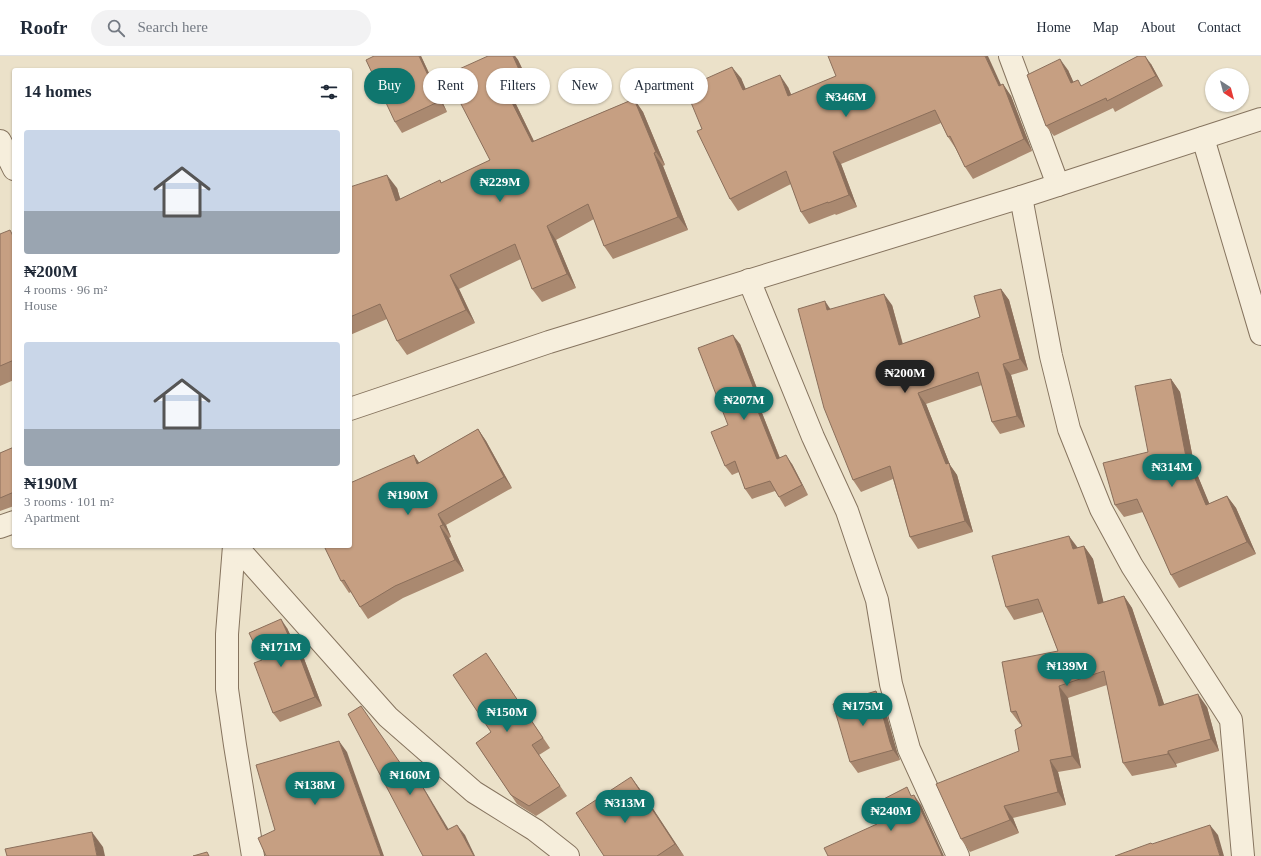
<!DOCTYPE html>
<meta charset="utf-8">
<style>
body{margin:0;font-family:"Times New Roman",serif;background:#f2f2f3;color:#1f2937;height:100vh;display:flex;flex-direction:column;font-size:15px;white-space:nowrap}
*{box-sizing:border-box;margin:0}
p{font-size:13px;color:#747a83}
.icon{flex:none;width:22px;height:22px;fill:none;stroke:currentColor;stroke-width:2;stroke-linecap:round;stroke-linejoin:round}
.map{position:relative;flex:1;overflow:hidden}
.panel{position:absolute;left:12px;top:12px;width:340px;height:480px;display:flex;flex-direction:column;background:#fff;border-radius:4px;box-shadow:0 1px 3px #0004}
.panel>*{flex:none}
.guide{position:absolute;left:364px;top:12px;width:380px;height:36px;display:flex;gap:8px}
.needle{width:26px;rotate:144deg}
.tools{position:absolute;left:1205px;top:12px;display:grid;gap:8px}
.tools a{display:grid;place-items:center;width:44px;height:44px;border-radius:50%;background:#fff;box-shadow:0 1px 3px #0004;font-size:20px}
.price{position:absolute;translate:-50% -34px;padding:0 9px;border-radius:14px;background:#0f766e;color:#fff;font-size:13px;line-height:26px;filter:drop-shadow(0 1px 2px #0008)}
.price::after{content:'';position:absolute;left:50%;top:24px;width:12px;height:9px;margin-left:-6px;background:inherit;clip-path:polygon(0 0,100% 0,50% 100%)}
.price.selected{background:#222;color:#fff}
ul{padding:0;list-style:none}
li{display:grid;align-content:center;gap:8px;height:212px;padding:0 12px}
li span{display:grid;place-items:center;height:124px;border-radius:4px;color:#555}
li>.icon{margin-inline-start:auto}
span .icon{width:72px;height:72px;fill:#fffc;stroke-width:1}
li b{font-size:17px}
h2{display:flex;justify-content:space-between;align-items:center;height:48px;padding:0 12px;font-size:17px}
.chip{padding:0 14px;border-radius:18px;background:#fff;box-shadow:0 1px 3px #0004;font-size:14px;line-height:36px}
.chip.selected{background:#0f766e;color:#fff}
header{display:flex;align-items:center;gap:24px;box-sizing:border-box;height:56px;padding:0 20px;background:#fff;border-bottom:1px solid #e0e1e3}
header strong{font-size:19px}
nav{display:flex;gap:22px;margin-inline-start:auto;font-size:14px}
.search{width:280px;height:36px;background:#f2f2f3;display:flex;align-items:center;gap:10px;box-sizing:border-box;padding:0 14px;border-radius:22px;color:#747a83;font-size:15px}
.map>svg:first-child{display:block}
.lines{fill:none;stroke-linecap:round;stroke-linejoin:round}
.minor-casing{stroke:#86745f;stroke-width:24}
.minor{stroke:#f6eedc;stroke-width:22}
.wall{fill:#aa8970}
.shaded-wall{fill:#8b6f5b}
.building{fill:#c69f82;stroke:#8b6f5b}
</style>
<header>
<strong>Roofr</strong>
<div class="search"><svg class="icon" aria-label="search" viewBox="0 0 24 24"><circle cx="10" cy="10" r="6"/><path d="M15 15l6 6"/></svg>Search here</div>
<nav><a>Home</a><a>Map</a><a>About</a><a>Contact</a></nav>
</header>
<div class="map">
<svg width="1261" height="800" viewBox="0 0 1261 800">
<rect width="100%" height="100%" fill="#ebe1c9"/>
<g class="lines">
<g class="minor-casing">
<g id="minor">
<polyline points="1010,0 1058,129"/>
<polyline points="1203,82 1261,278"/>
<polyline points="0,85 14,113"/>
<polyline points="1021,141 1051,300 1069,373 1101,453 1132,510 1231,664 1243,800"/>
<polyline points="749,224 813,381 847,455 877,544 891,628 909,693 958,800"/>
<polyline points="350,353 549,286 1021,141 1261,63"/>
<polyline points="0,471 14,466"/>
<polyline points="234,490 227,578 227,633 235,689 253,800"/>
<polyline points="236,490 388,661 474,736 535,774 568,800"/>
</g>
</g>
<use href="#minor" class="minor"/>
</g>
<g class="wall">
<polygon points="421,0 447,56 402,77 395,66"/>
<polygon points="488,0 515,0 518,4 531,31 512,40 534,85 634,43 643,56 665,109 663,110 688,174 613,203 604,190 594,163 556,184 576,232 542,246 532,233 521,203 459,233 475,267 407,299 397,285 387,263 350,279 350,131 397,132 400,143 442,127 490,104"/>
<polygon points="1151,8 1163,30 1115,56 1113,52 1054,80 1046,70 1068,14 1073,26 1082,30"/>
<polygon points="741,22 745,33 788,31 791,38 1001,29 1003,28 1011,40 1032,95 973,123 965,111 956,93 948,81 941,67 841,108 857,151 836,159 835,158 809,168 801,156 791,128 738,155 730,143 702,73"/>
<polygon points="0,178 14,179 14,324 0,330"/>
<polygon points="1001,233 1009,244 1028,314 1011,319 1025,371 1000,378 992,366 982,329 926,348 950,409 957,419 973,476 918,493 910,481 893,423 861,436 853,424 830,253 892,249 903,288 980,261"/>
<polygon points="740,288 766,356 762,357 780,402 792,408 808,439 785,451 779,441 775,435 752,443 745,433 739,416 732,419 725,410"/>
<polygon points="1171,323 1180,336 1195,413 1209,448 1227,440 1236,452 1256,498 1179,532 1171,519 1143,456 1124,461 1115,449 1148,396"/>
<polygon points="478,373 486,385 512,432 446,469 451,481 449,482 464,515 403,542 368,563 360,551 351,536 349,537 341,525 414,399 419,407"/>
<polygon points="14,392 14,450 0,455 0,397"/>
<polygon points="1084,490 1093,503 1103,546 1124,540 1132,552 1164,648 1207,651 1219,695 1176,708 1177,711 1132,720 1123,707 1107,629 1068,642 1081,712 1058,716 1066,749 1013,762 1019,777 970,796 961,783 1019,695 1022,670 1022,668 1020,668 1011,656 1058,595 1043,556 1014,564 1006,551 1078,492"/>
<polygon points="287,572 296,591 303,600 322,650 280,666 273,657 262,604"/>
<polygon points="486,597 550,692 539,699 567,740 536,760 517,748 476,687 491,676"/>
<polygon points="883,646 897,696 900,704 858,717 850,706"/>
<polygon points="631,721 642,736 684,800 604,800"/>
</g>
<g class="shaded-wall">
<polygon points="419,0 421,0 447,56 440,45"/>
<polygon points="513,0 515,0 518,4 531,31 521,18"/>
<polygon points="985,0 988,0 1007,42 999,30"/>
<polygon points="1145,0 1151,8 1163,30 1156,20"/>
<polygon points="1060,3 1068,14 1079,38 1071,27"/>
<polygon points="732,11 741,22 751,45 743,34"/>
<polygon points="780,19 788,31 796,51 788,40"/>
<polygon points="502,27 512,40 541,100 532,86"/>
<polygon points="1003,28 1011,40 1032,95 1024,83"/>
<polygon points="634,43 643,56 665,109 656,96"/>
<polygon points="833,96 841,108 857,151 849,139"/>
<polygon points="654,97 663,110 688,174 678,161"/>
<polygon points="387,119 397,132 405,159 396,145"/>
<polygon points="547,170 556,184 576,232 567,218"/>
<polygon points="450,219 459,233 475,267 466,254"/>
<polygon points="1001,233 1009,244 1028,314 1020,303"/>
<polygon points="884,238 892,249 906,301 899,289"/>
<polygon points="825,245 833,257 827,254"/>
<polygon points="733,279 740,288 766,356 759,346"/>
<polygon points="1003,308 1011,319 1025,371 1017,360"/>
<polygon points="1171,323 1180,336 1195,413 1215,461 1206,449 1186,401"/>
<polygon points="918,337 926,348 950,409 957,419 973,476 965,465 946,408"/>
<polygon points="755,348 762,357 784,413 777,403"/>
<polygon points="478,373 486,385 512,432 504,421"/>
<polygon points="414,399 422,411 417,408"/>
<polygon points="786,399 792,408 808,439 802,429"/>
<polygon points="1227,440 1236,452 1256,498 1247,486"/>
<polygon points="438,458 446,469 451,481 443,469"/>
<polygon points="440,470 449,482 464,515 455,504"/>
<polygon points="1069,480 1078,492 1073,493"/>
<polygon points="1084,490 1093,503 1107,560 1098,548"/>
<polygon points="1124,540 1132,552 1166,654 1159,650"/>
<polygon points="281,563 287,572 296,591 303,600 322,650 315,641 294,592"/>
<polygon points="1059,630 1068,642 1081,712 1072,700"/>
<polygon points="876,635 883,646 897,696 900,704 893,694 890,686"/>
<polygon points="1198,638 1207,651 1219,695 1211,683"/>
<polygon points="339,685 347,696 384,800 381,800"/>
<polygon points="1168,695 1176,708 1177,711 1168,698"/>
<polygon points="1050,704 1058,716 1066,749 1058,736"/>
<polygon points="631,721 642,736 684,800 675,788"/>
<polygon points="421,728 428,739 455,784 447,774"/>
<polygon points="914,739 921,749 944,800 942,800 940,795"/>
<polygon points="1004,750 1013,762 1019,777 1010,764"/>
<polygon points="457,769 465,779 475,800 474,800"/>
<polygon points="1210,769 1218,779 1224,800 1220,800"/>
<polygon points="92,776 103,791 105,800 97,800"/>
</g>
<g class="building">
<polygon points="374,0 419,0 440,45 395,66 366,4"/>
<polygon points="488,0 513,0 521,18 502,27 532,86 634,43 656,96 654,97 678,161 604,190 588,148 547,170 567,218 532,233 515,188 450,219 466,254 397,285 380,248 350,261 350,131 387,119 396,145 440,124 441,127 490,104 446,19"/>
<polygon points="828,0 985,0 999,30 1003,28 1024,83 965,111 950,80 948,81 935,54 833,96 849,139 828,147 828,146 801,156 786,115 730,143 697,75 702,73 685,32 732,11 743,34 780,19 788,40 836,20"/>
<polygon points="1138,0 1145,0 1156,20 1107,45 1106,42 1046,70 1027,19 1060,3 1071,27 1078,24 1081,30"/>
<polygon points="10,174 14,182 14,304 0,310 0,178"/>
<polygon points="1001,233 1020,303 1003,308 1017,360 992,366 978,316 918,337 946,408 949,407 965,465 910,481 890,410 853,424 824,352 798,253 825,245 827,254 884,238 899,289 980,261 974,240"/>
<polygon points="733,279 759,346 755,348 777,403 786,399 802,429 779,441 770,425 745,433 735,405 725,410 711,376 728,369 698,292"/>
<polygon points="1171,323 1186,401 1206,449 1227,440 1247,486 1171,519 1137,443 1115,449 1103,407 1148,396 1135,330"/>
<polygon points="478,373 504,421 438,458 443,469 440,470 455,504 395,530 360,551 344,524 341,525 324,490 350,490 350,427 414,399 417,408"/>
<polygon points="14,391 14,436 0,442 0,397"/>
<polygon points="1069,480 1073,493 1084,490 1098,548 1124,540 1157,642 1159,650 1198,638 1211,683 1168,695 1168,698 1123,707 1104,615 1059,630 1072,700 1050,704 1058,736 1004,750 1010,764 961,783 936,728 1019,695 1015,674 1022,670 1016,655 1011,656 1002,606 1058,595 1038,543 1006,551 992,500"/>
<polygon points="281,563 294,592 296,591 315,641 273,657 254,607 262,604 249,577"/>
<polygon points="486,597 543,682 532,689 560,730 529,750 511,739 476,687 491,676 453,619"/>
<polygon points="876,635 890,686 893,694 850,706 833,648"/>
<polygon points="361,650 416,730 421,728 447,774 457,769 474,800 423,800 348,658"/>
<polygon points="339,685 381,800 266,800 258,782 275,774 256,709"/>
<polygon points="631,721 675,788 657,800 604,800 576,757"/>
<polygon points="907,731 911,740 914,739 940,795 942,800 828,800 824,792 877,768 868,751"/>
<polygon points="1210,769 1220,800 1115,800 1151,787 1152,788"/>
<polygon points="92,776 97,800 7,800 5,793"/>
<polygon points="207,796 209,800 193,800"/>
</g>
</svg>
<div class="tools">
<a><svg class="needle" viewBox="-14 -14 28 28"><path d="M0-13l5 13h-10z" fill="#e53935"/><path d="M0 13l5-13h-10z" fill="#747a83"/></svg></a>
</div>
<b class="price" style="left:846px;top:62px">₦346M</b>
<b class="price" style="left:500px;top:147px">₦229M</b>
<b class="price selected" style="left:905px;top:338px">₦200M</b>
<b class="price" style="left:744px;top:365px">₦207M</b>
<b class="price" style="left:1172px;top:432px">₦314M</b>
<b class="price" style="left:408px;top:460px">₦190M</b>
<b class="price" style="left:281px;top:612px">₦171M</b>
<b class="price" style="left:1067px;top:631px">₦139M</b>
<b class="price" style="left:863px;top:671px">₦175M</b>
<b class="price" style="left:507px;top:677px">₦150M</b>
<b class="price" style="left:410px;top:740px">₦160M</b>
<b class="price" style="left:315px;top:750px">₦138M</b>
<b class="price" style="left:625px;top:768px">₦313M</b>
<b class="price" style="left:891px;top:776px">₦240M</b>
<div class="guide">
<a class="chip selected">Buy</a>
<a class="chip">Rent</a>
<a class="chip">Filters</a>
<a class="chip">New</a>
<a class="chip">Apartment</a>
</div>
<section class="panel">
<h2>14 homes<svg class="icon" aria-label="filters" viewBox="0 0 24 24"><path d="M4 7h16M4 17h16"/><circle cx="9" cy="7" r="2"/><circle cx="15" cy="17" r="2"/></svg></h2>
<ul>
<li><span style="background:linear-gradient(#c9d6e8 65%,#9aa5b1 0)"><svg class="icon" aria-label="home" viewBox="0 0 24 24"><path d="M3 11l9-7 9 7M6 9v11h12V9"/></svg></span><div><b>₦200M</b><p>4 rooms · 96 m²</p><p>House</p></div></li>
<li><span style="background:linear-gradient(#c9d6e8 70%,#9aa5b1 0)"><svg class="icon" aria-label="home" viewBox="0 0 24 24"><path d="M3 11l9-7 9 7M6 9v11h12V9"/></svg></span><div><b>₦190M</b><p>3 rooms · 101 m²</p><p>Apartment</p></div></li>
</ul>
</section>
</div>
